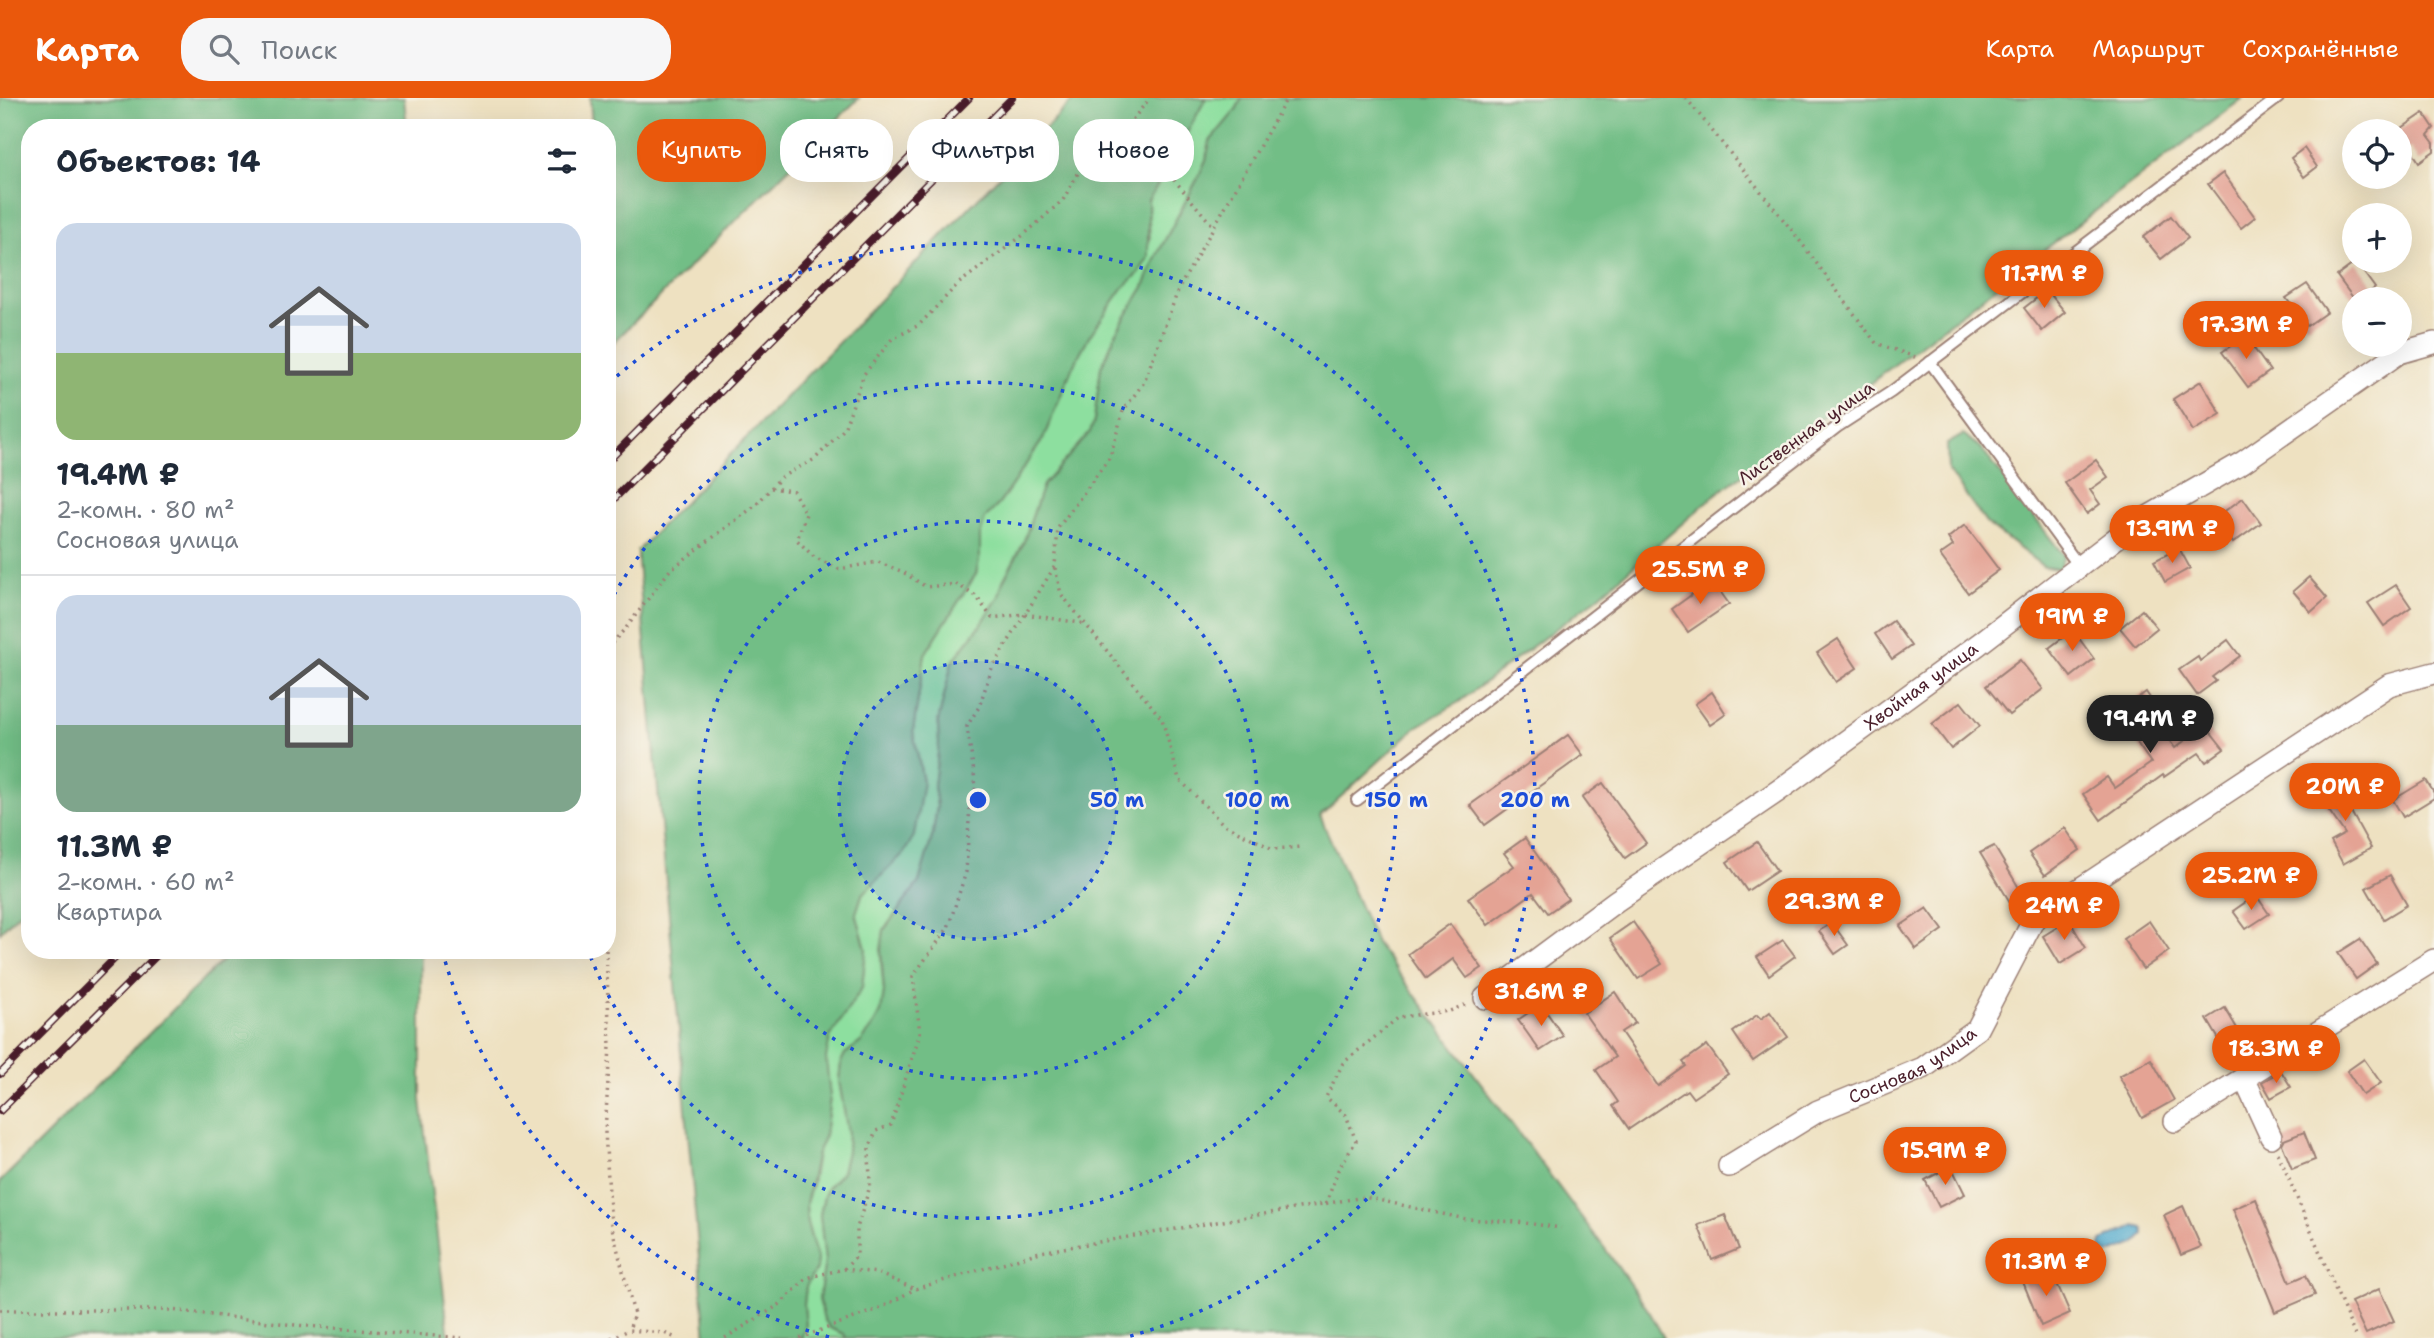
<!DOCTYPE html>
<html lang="ru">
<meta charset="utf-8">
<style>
body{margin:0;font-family:"Shantell Sans",sans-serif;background:#f6f6f7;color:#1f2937;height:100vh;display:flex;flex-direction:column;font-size:26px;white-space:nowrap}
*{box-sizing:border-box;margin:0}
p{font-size:23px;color:#747a83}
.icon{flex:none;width:38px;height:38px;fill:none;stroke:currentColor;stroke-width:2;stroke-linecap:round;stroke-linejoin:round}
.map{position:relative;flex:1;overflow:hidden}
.details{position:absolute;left:21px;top:21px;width:595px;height:840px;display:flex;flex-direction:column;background:#fff;border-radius:28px;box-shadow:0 7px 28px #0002}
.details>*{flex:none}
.hud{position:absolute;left:637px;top:21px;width:665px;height:63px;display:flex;gap:14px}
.controls{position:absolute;left:2342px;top:21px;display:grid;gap:14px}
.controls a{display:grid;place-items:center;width:70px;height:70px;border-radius:50%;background:#fff;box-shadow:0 7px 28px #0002;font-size:35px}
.price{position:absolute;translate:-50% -60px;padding:0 16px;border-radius:24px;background:#ea580c;color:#fff;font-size:23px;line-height:46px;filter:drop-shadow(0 2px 4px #0008)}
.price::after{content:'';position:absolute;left:50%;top:42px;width:21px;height:16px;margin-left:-10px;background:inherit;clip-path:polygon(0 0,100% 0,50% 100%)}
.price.on{background:#222;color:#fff}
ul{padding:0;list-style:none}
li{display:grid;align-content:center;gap:14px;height:371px;padding:0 35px}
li+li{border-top:2px solid #e0e1e3}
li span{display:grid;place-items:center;height:217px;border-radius:21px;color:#555}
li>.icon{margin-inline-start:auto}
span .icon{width:126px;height:126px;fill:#fffc;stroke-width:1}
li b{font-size:30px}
h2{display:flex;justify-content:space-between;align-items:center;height:84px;padding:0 35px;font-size:30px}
.chip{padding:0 24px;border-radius:28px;background:#fff;box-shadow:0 7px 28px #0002;font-size:24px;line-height:63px}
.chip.on{background:#ea580c;color:#fff}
header{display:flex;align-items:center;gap:42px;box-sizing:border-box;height:98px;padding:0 35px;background:#ea580c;color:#fff}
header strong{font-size:33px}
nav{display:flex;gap:38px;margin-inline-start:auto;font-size:24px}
.search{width:490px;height:63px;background:#f6f6f7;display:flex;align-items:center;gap:18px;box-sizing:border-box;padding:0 24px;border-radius:28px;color:#747a83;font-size:26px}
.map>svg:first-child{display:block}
.green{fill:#8ddf9f;stroke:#6c7f65;stroke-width:2}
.forest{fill:#72be86;stroke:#5e6e58;stroke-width:2}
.water{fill:#51aace;stroke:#4e647c;stroke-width:2}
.building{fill:#e4a394}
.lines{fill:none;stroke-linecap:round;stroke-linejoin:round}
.service-casing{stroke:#9c8076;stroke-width:14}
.minor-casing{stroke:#9c8076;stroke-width:24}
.path{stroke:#9c8076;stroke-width:3.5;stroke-dasharray:2 5;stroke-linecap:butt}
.service{stroke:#fff;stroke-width:10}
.minor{stroke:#fff;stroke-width:21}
.rail-casing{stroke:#4a1f2b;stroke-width:8}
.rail{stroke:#f7f3e8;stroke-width:5;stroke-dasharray:16;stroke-linecap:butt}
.ring{fill:none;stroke:#1d4ed8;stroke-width:3.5;stroke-dasharray:3.5 7}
.labels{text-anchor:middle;stroke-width:5;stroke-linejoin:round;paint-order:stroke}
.street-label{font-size:18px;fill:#4a1f2b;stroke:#f7f3e8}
.centre{fill:#1d4ed8;stroke:#f7f3e8;stroke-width:3.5}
.ring-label{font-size:21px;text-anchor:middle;font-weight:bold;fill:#1d4ed8;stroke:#f7f3e8;stroke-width:5;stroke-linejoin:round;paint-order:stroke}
</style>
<header>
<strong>Карта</strong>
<div class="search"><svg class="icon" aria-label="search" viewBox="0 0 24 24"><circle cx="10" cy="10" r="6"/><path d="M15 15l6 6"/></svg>Поиск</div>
<nav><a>Карта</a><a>Маршрут</a><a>Сохранённые</a></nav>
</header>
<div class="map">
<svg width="2434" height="1240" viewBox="0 0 2434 1240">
<rect width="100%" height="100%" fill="#f7f3e8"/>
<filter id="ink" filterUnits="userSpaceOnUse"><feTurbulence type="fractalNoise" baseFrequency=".0143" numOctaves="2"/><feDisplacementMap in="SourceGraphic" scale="14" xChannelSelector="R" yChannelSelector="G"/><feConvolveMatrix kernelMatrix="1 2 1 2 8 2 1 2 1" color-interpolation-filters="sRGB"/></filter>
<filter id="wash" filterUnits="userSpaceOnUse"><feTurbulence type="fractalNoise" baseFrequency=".00686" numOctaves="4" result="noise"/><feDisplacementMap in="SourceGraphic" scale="28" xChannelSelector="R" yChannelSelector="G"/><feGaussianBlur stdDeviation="1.57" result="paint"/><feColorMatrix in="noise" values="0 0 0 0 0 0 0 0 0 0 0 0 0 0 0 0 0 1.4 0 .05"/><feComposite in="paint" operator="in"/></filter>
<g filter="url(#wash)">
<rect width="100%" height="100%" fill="#eee1c1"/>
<polygon class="green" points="1206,0 1242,0 1236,12 1211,43 1206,62 1198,80 1156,159 1144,189 1118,231 1101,269 1094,323 1090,334 1043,387 1023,446 1003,483 999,498 983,524 952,564 938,624 939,646 934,688 937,708 933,736 919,784 884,832 881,863 884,894 881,914 871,931 861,944 845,956 841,964 839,983 848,1035 847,1054 842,1074 828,1088 824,1098 820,1117 825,1163 819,1201 824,1221 830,1230 845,1236 846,1240 801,1240 806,1227 804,1207 806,1188 816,1171 817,1161 807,1125 806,1105 812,1087 817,1055 825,1037 830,999 825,960 830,939 862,890 866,851 856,815 862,797 875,782 923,684 913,633 925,556 976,476 980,457 980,438 985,420 999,406 1043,341 1072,270 1088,240 1123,190 1138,176 1150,141 1148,102 1169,68"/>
<g class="forest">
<polygon points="0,0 404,0 407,30 30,30 30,804 0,834"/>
<polygon points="590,0 859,0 607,251 607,30 592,30"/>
<polygon points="1075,0 1206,0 1169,68 1148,102 1148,160 1138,176 1123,190 1088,240 1072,270 1043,341 999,406 985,420 980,438 980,457 976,476 925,556 913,633 923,684 914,738 904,755 862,797 856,815 866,851 862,890 830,939 826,960 830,999 825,1037 817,1055 806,1105 807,1125 817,1161 816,1171 806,1188 804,1207 806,1227 801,1240 706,1240 637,453"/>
<polygon points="1242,0 2243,0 1868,287 1716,396 1598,499 1459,604 1415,630 1320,718 1376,845 1606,1152 1650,1215 1664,1240 846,1240 844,1236 830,1230 824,1221 819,1201 825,1163 820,1117 824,1098 828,1089 842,1074 847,1054 848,1035 839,983 841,964 845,956 861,944 871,931 881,914 884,894 881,852 884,832 919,784 933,736 937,708 934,688 939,646 938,624 952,564 983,524 999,498 1003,483 1023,446 1043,387 1090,334 1094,323 1101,269 1118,231 1144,189 1156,159 1198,80 1206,62 1210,43 1236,12"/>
<polygon points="1963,337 1980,349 2064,458 2059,471 2044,469 1986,425 1948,372 1947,346"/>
<polygon points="233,852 421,852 421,1002 449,1240 0,1240 0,1084"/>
</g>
<polygon class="water" points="2134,1128 2143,1130 2144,1137 2135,1146 2108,1156 2101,1150 2102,1143"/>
<g id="blocks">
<g class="building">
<polygon points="2424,15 2434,30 2428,37 2434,45 2434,53 2419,64 2410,50 2399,57 2399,32"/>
<polygon points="2304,50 2317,69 2304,79 2291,60"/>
<polygon points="2223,75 2255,119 2241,130 2208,86"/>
<polygon points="2171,118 2188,140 2161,161 2143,139"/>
<polygon points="2356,164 2375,190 2360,201 2354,201 2337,178"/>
<polygon points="2307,186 2327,214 2307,228 2286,200"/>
<polygon points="2047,192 2065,214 2042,233 2024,210"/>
<polygon points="2245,238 2270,273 2248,289 2222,254"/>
<polygon points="2201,283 2221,316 2193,333 2173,301"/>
<polygon points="2096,362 2108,379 2090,392 2100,406 2087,416 2065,385"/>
<polygon points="2243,400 2261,425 2233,445 2215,420"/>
<polygon points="1965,427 1999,472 1968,495 1940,457 1953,448 1948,440"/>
<polygon points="2179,450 2190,470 2165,484 2154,463"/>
<polygon points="2309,479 2327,500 2311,514 2293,493"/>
<polygon points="1712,482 1729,506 1688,534 1672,511"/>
<polygon points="2396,487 2411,509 2384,528 2368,505"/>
<polygon points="2142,512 2157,530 2135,548 2120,530"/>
<polygon points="1893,523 1911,548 1892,561 1875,536"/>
<polygon points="2073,532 2094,561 2071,579 2049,550"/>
<polygon points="1838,541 1857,570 1836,584 1817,555"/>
<polygon points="2228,542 2240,558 2212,579 2216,583 2197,597 2179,572 2198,559 2200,563"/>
<polygon points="2020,562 2043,591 2009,617 1986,588"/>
<polygon points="1712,594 1726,616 1710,627 1695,606"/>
<polygon points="2146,594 2165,622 2158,627 2175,650 2205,627 2224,651 2206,664 2199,655 2164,679 2163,677 2101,722 2083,696 2107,679 2115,690 2151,665 2116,615"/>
<polygon points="1961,604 1980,628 1951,651 1932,626"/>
<polygon points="1568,637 1583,657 1485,727 1470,707"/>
<polygon points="2426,682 2434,695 2434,700 2403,719 2393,702"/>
<polygon points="2339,683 2355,705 2349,710 2371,750 2343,766 2331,744 2345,736 2318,697"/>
<polygon points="1603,685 1646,745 1625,760 1582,700"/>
<polygon points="2065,730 2080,752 2045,777 2029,755"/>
<polygon points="1525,740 1568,801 1548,815 1533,795 1488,827 1468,800 1514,768 1504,755"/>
<polygon points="1757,744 1777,773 1747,793 1727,764"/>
<polygon points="1994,748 2025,800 2013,809 1980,755"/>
<polygon points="2390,777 2407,807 2384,821 2366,790"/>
<polygon points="2256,797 2269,816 2246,831 2233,813"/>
<polygon points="1927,810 1943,832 1916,851 1900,828"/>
<polygon points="2069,822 2086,850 2060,866 2043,838"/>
<polygon points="2149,823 2169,853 2143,871 2123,841"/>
<polygon points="1633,824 1662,866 1638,881 1610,840"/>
<polygon points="1832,825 1848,847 1835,856 1819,833"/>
<polygon points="1450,826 1482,870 1467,880 1453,861 1426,881 1408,856"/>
<polygon points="2360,841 2377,866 2356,881 2338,855"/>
<polygon points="1783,842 1795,858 1769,877 1757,859"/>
<polygon points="1615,894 1635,925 1621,934 1658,988 1686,968 1683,964 1707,947 1728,976 1693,1000 1687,992 1629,1031 1613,1008 1618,1004 1596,972 1615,959 1584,915"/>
<polygon points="1541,906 1563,938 1540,953 1518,922"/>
<polygon points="2225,910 2251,954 2233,965 2207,921"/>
<polygon points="1770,914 1788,939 1753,963 1733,934 1757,917 1761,921"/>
<polygon points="2151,961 2174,1002 2142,1020 2119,978"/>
<polygon points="2364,961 2381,985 2363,997 2347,973"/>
<polygon points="2281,973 2291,989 2271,1000 2262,984"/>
<polygon points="2304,1034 2315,1062 2292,1071 2282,1046 2284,1042"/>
<polygon points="1951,1068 1965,1096 1939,1109 1925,1082"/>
<polygon points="2256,1101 2290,1184 2306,1177 2315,1197 2275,1214 2233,1111"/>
<polygon points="2183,1108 2201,1149 2181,1157 2164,1117"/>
<polygon points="1725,1117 1739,1151 1712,1162 1698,1127"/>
<polygon points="2051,1172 2070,1215 2041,1228 2023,1184"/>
<polygon points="2379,1191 2394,1223 2366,1236 2351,1204"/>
</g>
</g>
</g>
<g filter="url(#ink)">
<use href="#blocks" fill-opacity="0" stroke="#9c8076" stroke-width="2"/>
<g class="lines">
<g class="service-casing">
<g id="service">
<polyline points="1930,264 2079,468"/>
<polyline points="1357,702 1837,329 1891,294 2278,0"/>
</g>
</g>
<g class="minor-casing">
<g id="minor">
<path id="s1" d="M 1485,900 L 1616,803 L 1778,693 L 1979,546 L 2132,428 L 2243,364 L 2399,255 L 2434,245"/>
<polyline points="2175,1023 2244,980"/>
<polyline points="2271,1039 2244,980 2434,862"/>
<path id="s2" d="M 1729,1068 L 1818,1013 L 1923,970 L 1977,931 L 2034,821 L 2389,587 L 2434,575"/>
</g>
</g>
<g class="path">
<polyline points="1686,0 1794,135 1876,245 1915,259"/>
<polyline points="1128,27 1150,0"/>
<polyline points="771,390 793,393 806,416 797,442 814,459 839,471 878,464 903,474 926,489 956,486 976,498 992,520 1025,516 1086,526"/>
<polyline points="1055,470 1061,496 1162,621 1179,681 1223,726 1273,751 1301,749"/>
<polyline points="607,550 626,530 670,472 756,407 781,379 815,361 844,331 864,276 892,241 919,227 958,186 1026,135 1063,102 1097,41 1128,27 1213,128"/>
<polyline points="606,852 610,948 605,1034 611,1126 634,1216 629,1232"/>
<polyline points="2278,1055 2356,1240"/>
<polyline points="1326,1106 1338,1072 1356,1043 1346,1017 1326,999 1343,965 1399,919 1450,913 1467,906"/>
<polyline points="844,1171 857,1158 857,1130 870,1088 869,1051 876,1033 891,1027 920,935 913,878 948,830 966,774 970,706 976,689 967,628 979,609 992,570 1055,468 1058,430 1110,359 1123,313 1144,284 1179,190 1287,0"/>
<polyline points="0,1212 171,1212 295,1227 462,1240"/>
<polyline points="611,1240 629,1232 664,1235 676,1240"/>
<polyline points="725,1240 779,1207 807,1180 818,1177 844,1171 877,1175 915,1191"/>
<polyline points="800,1240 881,1210 915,1191 1040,1154 1364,1099 1466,1121 1518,1124 1561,1130"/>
</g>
<use href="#service" class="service"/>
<use href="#minor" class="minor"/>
<g class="rail-casing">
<g id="rail">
<polyline points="607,364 969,0"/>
<polyline points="607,408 1012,0"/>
<polyline points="0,976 123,852"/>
<polyline points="0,1013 162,852"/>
</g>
</g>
<use href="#rail" class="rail"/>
</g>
</g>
<circle cx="978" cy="702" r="139" fill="#1d4ed8" fill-opacity=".12"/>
<g class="ring">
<circle cx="978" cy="702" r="139"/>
<circle cx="978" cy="702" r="279"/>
<path d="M609 506A418 418 0 1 1 589 855"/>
<path d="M829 1239A557 557 0 0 1 443 856M609 285A557 557 0 1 1 1127 1239"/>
</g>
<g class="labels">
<g class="street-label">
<text transform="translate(1806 335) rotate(-36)" y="6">Лиственная улица</text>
<text dy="6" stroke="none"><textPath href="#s1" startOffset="536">Хвойная улица</textPath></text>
<text dy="6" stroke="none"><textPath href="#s2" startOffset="210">Сосновая улица</textPath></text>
</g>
</g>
<circle cx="978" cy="702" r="10" class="centre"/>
<g class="ring-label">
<text x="1117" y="709">50 m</text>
<text x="1257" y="709">100 m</text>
<text x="1396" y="709">150 m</text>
<text x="1535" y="709">200 m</text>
</g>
</svg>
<div class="controls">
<a><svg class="icon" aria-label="locate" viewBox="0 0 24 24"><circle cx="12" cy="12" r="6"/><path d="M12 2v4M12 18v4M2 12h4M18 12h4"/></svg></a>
<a>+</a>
<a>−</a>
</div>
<b class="price" style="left:2044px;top:212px">11.7M ₽</b>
<b class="price" style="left:2246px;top:263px">17.3M ₽</b>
<b class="price" style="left:2172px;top:467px">13.9M ₽</b>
<b class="price" style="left:1700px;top:508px">25.5M ₽</b>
<b class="price" style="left:2072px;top:555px">19M ₽</b>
<b class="price on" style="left:2150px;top:657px">19.4M ₽</b>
<b class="price" style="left:2345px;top:725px">20M ₽</b>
<b class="price" style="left:2251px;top:814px">25.2M ₽</b>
<b class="price" style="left:1834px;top:840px">29.3M ₽</b>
<b class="price" style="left:2064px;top:844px">24M ₽</b>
<b class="price" style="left:1541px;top:930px">31.6M ₽</b>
<b class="price" style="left:2276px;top:987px">18.3M ₽</b>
<b class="price" style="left:1945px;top:1089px">15.9M ₽</b>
<b class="price" style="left:2046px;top:1200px">11.3M ₽</b>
<div class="hud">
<a class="chip on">Купить</a>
<a class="chip">Снять</a>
<a class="chip">Фильтры</a>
<a class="chip">Новое</a>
</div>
<section class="details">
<h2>Объектов: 14<svg class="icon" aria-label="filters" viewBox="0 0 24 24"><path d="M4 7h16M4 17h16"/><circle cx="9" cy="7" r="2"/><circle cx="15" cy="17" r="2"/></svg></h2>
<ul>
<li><span style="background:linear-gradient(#c9d6e8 60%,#8fb573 0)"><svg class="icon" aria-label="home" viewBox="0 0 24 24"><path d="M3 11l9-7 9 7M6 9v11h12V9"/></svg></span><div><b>19.4M ₽</b><p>2-комн. · 80 m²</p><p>Сосновая улица</p></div></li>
<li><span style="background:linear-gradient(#c9d6e8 60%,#7fa58c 0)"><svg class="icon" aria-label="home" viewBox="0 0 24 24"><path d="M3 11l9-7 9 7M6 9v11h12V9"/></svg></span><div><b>11.3M ₽</b><p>2-комн. · 60 m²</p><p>Квартира</p></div></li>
</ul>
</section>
</div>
